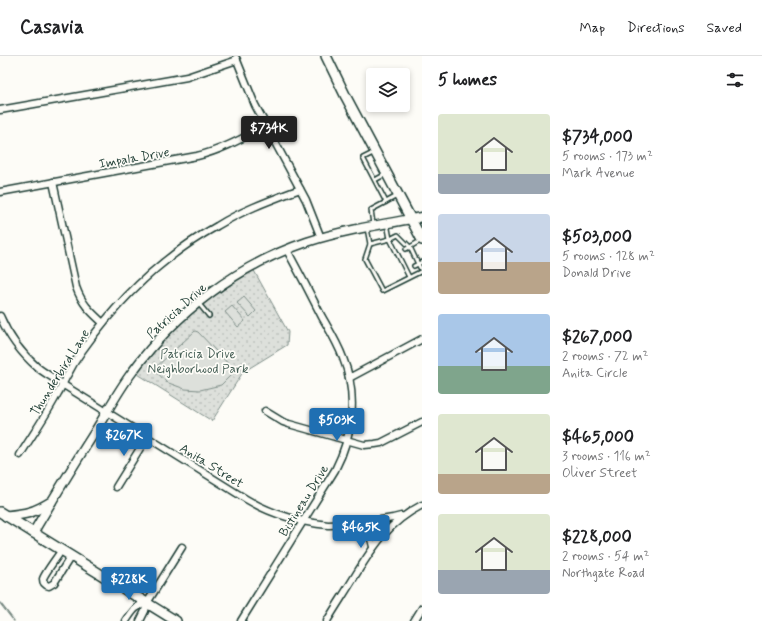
<!DOCTYPE html>
<meta charset="utf-8">
<style>
body{margin:0;font-family:Mynerve,sans-serif;background:#f2f2f2;color:#202124;height:100vh;display:flex;flex-direction:column;font-size:15px;white-space:nowrap}
*{box-sizing:border-box;margin:0}
p{font-size:13px;color:#757577}
.icon{flex:none;width:22px;height:22px;fill:none;stroke:currentColor;stroke-width:2;stroke-linecap:round;stroke-linejoin:round}
.map{position:relative;flex:1;overflow:hidden}
.panel{display:flex;flex-direction:column;background:#fff;width:340px}
.panel>*{flex:none}
.buttons{position:absolute;left:366px;top:12px;display:grid;gap:8px}
.buttons a{display:grid;place-items:center;width:44px;height:44px;border-radius:4px;background:#fff;box-shadow:0 2px 6px #0003;font-size:20px}
.price{position:absolute;translate:-50% -34px;padding:0 9px;border-radius:4px;background:#1f6fb2;color:#fff;font-size:13px;line-height:26px;filter:drop-shadow(0 1px 2px #0008)}
.price::after{content:'';position:absolute;left:50%;top:24px;width:12px;height:9px;margin-left:-6px;background:inherit;clip-path:polygon(0 0,100% 0,50% 100%)}
.price.active{background:#222;color:#fff}
ul{padding:0;list-style:none}
li{display:flex;align-items:center;gap:12px;height:100px;padding:0 16px}
li span{display:grid;place-items:center;flex:none;width:112px;height:80px;border-radius:4px;color:#555}
li>.icon{margin-inline-start:auto}
span .icon{width:48px;height:48px;fill:#fffc;stroke-width:1}
li b{font-size:17px}
h2{display:flex;justify-content:space-between;align-items:center;height:48px;padding:0 16px;font-size:17px}
header{display:flex;align-items:center;gap:24px;box-sizing:border-box;height:56px;padding:0 20px;background:#fff;border-bottom:1px solid #e0e0e0}
header strong{font-size:19px}
nav{display:flex;gap:22px;margin-inline-start:auto;font-size:14px}
main{display:flex;flex:1;min-height:0}
.map>svg:first-child{display:block}
.green{fill:url(#green-dots);stroke:#7e8e88}
.pitch{fill:#dde0db;stroke:#7e8e88}
.lines{fill:none;stroke-linecap:round;stroke-linejoin:round}
.stream{stroke:#75877f;stroke-width:1.5}
.service-casing{stroke:#1f3d34;stroke-width:6}
.minor-casing{stroke:#1f3d34;stroke-width:9}
.tertiary-casing{stroke:#1f3d34;stroke-width:11}
.secondary-casing{stroke:#1f3d34;stroke-width:12}
.service{stroke:#fdfcf7;stroke-width:3}
.minor{stroke:#fdfcf7;stroke-width:6}
.tertiary{stroke:#fdfcf7;stroke-width:8}
.secondary{stroke:#fdfcf7;stroke-width:9}
.labels{text-anchor:middle;stroke-width:3.5;stroke-linejoin:round;paint-order:stroke}
.street-label{font-size:13px;fill:#1f3d34;stroke:#fdfcf7}
.park-label{font-size:13px;fill:#455e55;stroke:#fdfcf7}
</style>
<header>
<strong>Casavia</strong>
<nav><a>Map</a><a>Directions</a><a>Saved</a></nav>
</header>
<main>
<div class="map">
<svg width="422" height="565" viewBox="0 0 422 565">
<defs>
<pattern id="green-dots" width="8" height="8" patternUnits="userSpaceOnUse"><rect width="8" height="8" fill="#dde0db"/><path d="M2 2h.1M6 6h.1" fill="none" stroke="#bdc1bd" stroke-width="1.8" stroke-linecap="round"/></pattern>
</defs>
<rect width="100%" height="100%" fill="#fdfcf7"/>
<filter id="ink" filterUnits="userSpaceOnUse"><feTurbulence type="fractalNoise" baseFrequency=".025" numOctaves="2"/><feDisplacementMap in="SourceGraphic" scale="8" xChannelSelector="R" yChannelSelector="G"/><feConvolveMatrix kernelMatrix="1 2 1 2 8 2 1 2 1" color-interpolation-filters="sRGB"/></filter>
<g filter="url(#ink)">
<polygon class="green" points="252,211 288,276 287,289 243,316 212,365 133,315 198,247"/>
<g class="pitch">
<polygon points="244,241 256,255 250,261 237,247"/>
<polygon points="232,250 245,265 238,271 225,256"/>
<polygon points="195,275 198,276 235,315 221,329 200,334 185,333 166,326 154,313"/>
</g>
<g class="lines">
<polyline class="stream" points="0,547 14,565"/>
<g class="service-casing">
<g id="service">
<polyline points="375,124 386,118"/>
<polyline points="386,146 397,140"/>
<polyline points="373,168 371,154 386,146 363,102 373,97"/>
<polyline points="367,172 370,188 390,183 387,167"/>
<polyline points="420,185 410,191 418,208 422,206"/>
<polyline points="370,188 365,203 382,235 422,215 418,208 414,210"/>
<polyline points="406,193 410,191 398,179 390,183 409,221"/>
<polyline points="199,248 209,260"/>
</g>
</g>
<g class="minor-casing">
<g id="minor">
<polyline points="236,2 255,49 306,144 321,182"/>
<polyline points="0,54 187,21 237,4"/>
<path d="M 53,126 L 76,231 C 82,248 90,255 103,267"/>
<path d="M 0,136 L 197,100 C 222,94 243,82 266,70"/>
<path d="M 0,260 C 8,279 21,297 37,311 C 44,317 54,322 62,328 L 246,443 C 271,458 299,466 328,469 C 336,469 352,467 358,469 C 367,472 372,483 373,491"/>
<polyline points="349,322 422,283"/>
<polyline points="265,355 283,366 289,368 364,389 375,388 381,387 422,366"/>
<path d="M 20,399 C 33,378 47,358 58,337 C 62,331 64,324 68,318 C 72,310 77,302 82,295 C 118,244 163,200 217,170 C 243,154 271,144 300,133"/>
<polyline points="116,431 147,381"/>
<polyline points="357,468 393,462 401,460"/>
<path d="M 61,495 C 58,500 44,518 43,523 C 43,527 45,529 49,530 L 54,527 L 71,500"/>
<path d="M 126,565 C 133,555 135,550 147,547"/>
<polyline points="140,565 145,555 147,547 182,491"/>
<path d="M 241,565 L 335,414 C 353,379 358,339 343,302 C 338,288 330,275 322,261 C 311,239 299,216 287,194"/>
<path d="M 327,565 C 336,550 346,535 355,520 C 374,489 389,466 422,449"/>
<polyline points="414,565 422,552"/>
</g>
</g>
<g class="tertiary-casing">
<path id="tertiary" d="M 33,477 C 52,445 71,413 91,382 C 105,360 117,336 133,315 C 175,257 238,209 307,186 C 344,174 384,168 422,161"/>
</g>
<g class="secondary-casing">
<g id="secondary">
<polyline points="326,0 346,41 422,184"/>
<polyline points="0,456 176,565"/>
<path d="M 6,460 C 26,458 33,457 51,446"/>
</g>
</g>
<use href="#service" class="service"/>
<use href="#minor" class="minor"/>
<use href="#tertiary" class="tertiary"/>
<use href="#secondary" class="secondary"/>
</g>
</g>
<g class="labels">
<g class="street-label">
<text transform="translate(134 101) rotate(-10)" y="5">Impala Drive</text>
<text transform="translate(176 254) rotate(-42)" y="5">Patricia Drive</text>
<text transform="translate(59 316) rotate(-58)" y="5">Thunderbird Lane</text>
<text transform="translate(212 409) rotate(32)" y="5">Anita Street</text>
<text transform="translate(303 444) rotate(-58)" y="5">Bistineau Drive</text>
</g>
<g class="park-label">
<text x="198" y="302">Patricia Drive<tspan x="198" dy="15">Neighborhood Park</tspan></text>
</g>
</g>
</svg>
<div class="buttons">
<a><svg class="icon" aria-label="layers" viewBox="0 0 24 24"><path d="M12 4l9 5-9 5-9-5zM3 14l9 5 9-5"/></svg></a>
</div>
<b class="price active" style="left:269px;top:94px">$734K</b>
<b class="price" style="left:337px;top:386px">$503K</b>
<b class="price" style="left:124px;top:401px">$267K</b>
<b class="price" style="left:361px;top:493px">$465K</b>
<b class="price" style="left:129px;top:545px">$228K</b>
</div>
<section class="panel">
<h2>5 homes<svg class="icon" aria-label="filters" viewBox="0 0 24 24"><path d="M4 7h16M4 17h16"/><circle cx="9" cy="7" r="2"/><circle cx="15" cy="17" r="2"/></svg></h2>
<ul>
<li><span style="background:linear-gradient(#dfe7d0 75%,#9aa5b1 0)"><svg class="icon" aria-label="home" viewBox="0 0 24 24"><path d="M3 11l9-7 9 7M6 9v11h12V9"/></svg></span><div><b>$734,000</b><p>5 rooms · 173 m²</p><p>Mark Avenue</p></div></li>
<li><span style="background:linear-gradient(#c9d6e8 60%,#b9a48a 0)"><svg class="icon" aria-label="home" viewBox="0 0 24 24"><path d="M3 11l9-7 9 7M6 9v11h12V9"/></svg></span><div><b>$503,000</b><p>5 rooms · 128 m²</p><p>Donald Drive</p></div></li>
<li><span style="background:linear-gradient(#a9c7e8 65%,#7fa58c 0)"><svg class="icon" aria-label="home" viewBox="0 0 24 24"><path d="M3 11l9-7 9 7M6 9v11h12V9"/></svg></span><div><b>$267,000</b><p>2 rooms · 72 m²</p><p>Anita Circle</p></div></li>
<li><span style="background:linear-gradient(#dfe7d0 75%,#b9a48a 0)"><svg class="icon" aria-label="home" viewBox="0 0 24 24"><path d="M3 11l9-7 9 7M6 9v11h12V9"/></svg></span><div><b>$465,000</b><p>3 rooms · 116 m²</p><p>Oliver Street</p></div></li>
<li><span style="background:linear-gradient(#dfe7d0 70%,#9aa5b1 0)"><svg class="icon" aria-label="home" viewBox="0 0 24 24"><path d="M3 11l9-7 9 7M6 9v11h12V9"/></svg></span><div><b>$228,000</b><p>2 rooms · 54 m²</p><p>Northgate Road</p></div></li>
</ul>
</section>
</main>
